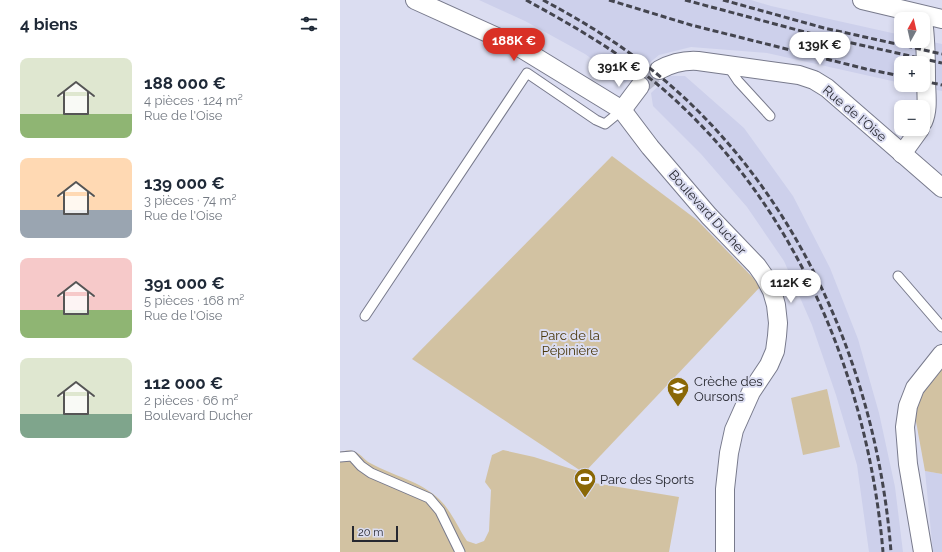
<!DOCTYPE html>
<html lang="fr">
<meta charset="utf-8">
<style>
body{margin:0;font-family:Raleway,sans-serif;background:#f6f6f7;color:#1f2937;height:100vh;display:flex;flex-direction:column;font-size:15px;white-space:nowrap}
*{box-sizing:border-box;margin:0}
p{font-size:13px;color:#747a83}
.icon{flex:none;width:22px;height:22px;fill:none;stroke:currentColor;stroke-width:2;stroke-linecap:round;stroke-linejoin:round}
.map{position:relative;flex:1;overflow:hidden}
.side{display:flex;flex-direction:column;background:#fff;width:340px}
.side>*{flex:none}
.needle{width:26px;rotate:8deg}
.tools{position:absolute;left:554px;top:12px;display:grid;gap:8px}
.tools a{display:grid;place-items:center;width:36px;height:36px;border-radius:8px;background:#fff;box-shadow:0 2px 6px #0003;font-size:20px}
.scale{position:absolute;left:12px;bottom:10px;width:46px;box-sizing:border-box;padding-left:4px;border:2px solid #272830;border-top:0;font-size:11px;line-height:14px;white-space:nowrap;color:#272830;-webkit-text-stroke:3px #dbddf1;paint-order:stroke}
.price{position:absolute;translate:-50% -34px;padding:0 9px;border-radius:14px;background:#fff;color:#222;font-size:13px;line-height:26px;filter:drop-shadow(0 1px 2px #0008)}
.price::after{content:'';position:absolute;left:50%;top:24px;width:12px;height:9px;margin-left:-6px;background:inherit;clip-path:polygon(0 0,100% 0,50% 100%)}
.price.selected{background:#d93025;color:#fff}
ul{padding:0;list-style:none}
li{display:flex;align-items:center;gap:12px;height:100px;padding:0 20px}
li span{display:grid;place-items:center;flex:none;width:112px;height:80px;border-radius:8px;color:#555}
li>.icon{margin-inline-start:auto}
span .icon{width:48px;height:48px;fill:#fffc;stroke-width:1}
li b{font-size:17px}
h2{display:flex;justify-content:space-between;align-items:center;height:48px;padding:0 20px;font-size:17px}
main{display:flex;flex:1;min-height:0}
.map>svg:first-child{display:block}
.built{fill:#cdd0eb}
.green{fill:#d2c2a2}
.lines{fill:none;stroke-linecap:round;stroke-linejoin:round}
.street-tunnel{stroke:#b7b9ca;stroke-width:18;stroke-dasharray:18 9;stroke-linecap:butt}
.lane-casing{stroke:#787a8c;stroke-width:11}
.street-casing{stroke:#787a8c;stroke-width:20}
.lane{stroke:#fff;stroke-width:9}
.street{stroke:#fff;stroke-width:18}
.rail{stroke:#44454f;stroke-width:3;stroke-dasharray:6 3;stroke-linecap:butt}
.labels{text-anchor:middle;stroke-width:4;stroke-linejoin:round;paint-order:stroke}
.street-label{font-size:13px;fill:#272830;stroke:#dbddf1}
.park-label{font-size:13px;fill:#4a380c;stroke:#dbddf1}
.poi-label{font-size:13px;fill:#272830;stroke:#dbddf1;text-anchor:start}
</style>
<main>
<section class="side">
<h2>4 biens<svg class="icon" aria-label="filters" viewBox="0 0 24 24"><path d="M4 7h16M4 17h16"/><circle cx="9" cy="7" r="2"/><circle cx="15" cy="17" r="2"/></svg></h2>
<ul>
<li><span style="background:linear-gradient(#dfe7d0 70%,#8fb573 0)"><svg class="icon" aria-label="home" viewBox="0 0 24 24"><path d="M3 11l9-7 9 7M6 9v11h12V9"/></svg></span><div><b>188 000 €</b><p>4 pièces · 124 m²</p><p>Rue de l'Oise</p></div></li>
<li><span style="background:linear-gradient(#ffd9b3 65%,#9aa5b1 0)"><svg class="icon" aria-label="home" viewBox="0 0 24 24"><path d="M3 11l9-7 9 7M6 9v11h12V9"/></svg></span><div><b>139 000 €</b><p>3 pièces · 74 m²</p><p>Rue de l'Oise</p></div></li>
<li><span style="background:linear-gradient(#f6c9c9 65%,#8fb573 0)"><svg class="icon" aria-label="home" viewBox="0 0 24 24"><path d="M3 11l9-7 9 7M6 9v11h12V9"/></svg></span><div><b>391 000 €</b><p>5 pièces · 168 m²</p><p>Rue de l'Oise</p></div></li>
<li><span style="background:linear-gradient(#dfe7d0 70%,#7fa58c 0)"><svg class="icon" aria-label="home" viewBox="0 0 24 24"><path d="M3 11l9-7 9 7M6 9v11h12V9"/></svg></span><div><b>112 000 €</b><p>2 pièces · 66 m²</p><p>Boulevard Ducher</p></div></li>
</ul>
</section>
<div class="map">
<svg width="602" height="552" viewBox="0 0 602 552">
<rect width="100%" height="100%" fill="#dbddf1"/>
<g class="built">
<polygon points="139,0 411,0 431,6 561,35 561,41 583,41 583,40 602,44 602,91 571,85 583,85 583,63 561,63 561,83 427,53 351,47 319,55 285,83 245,54 185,21"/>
<polygon points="329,76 345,76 404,128 453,196 490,268 518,339 539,413 555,487 563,552 529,552 517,465 496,395 472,325 444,261 407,207 361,154 313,106 311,93"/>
<polygon points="585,471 602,474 602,552 593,552"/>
</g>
<g class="green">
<polygon points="272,156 357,220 421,286 244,473 72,359"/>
<polygon points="602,366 602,474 585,471 575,416 577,400"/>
<polygon points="487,389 500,447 463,455 451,398"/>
<path d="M 163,450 L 194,457 L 238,471 L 236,480 L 339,497 L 329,552 L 0,552 L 0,452 C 4,451 9,450 12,451 C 20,452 24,460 30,463 C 53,476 81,481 100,500 C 112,512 118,528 127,541 L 136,544 L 144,541 L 149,531 L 151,490 L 145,482 L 152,455 Z"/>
</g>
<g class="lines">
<polyline class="street-tunnel" points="300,86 319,70"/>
<g class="lane-casing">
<g id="lane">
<polyline points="388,66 398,81 430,116"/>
<polyline points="558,276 602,327"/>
<polyline points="25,316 187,73 256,120 265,124 282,110"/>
<polyline points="0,457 12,456 21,466 31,473 89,498 100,511 120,552"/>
</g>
</g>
<g class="street-casing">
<g id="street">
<polyline points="75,0 179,47 282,110 310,147 369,216 417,266 424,276 432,291 436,305 438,323 437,336 435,351 429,365 411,392 394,430 389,453 385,489 385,552"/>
<polyline points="522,0 602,19"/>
<path d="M 583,20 C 586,40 586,59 586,79 C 586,93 589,109 583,122"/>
<path d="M 319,70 C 332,63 344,60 358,61 L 459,75 L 474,80 L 487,88 L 602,188"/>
<polyline points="282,110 300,86"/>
<polyline points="562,154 580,129"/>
<polyline points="583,552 568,464 565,427 568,406 575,388 602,354"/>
</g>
</g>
<use href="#lane" class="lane"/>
<use href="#street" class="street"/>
<g class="rail">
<path d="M 186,0 C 232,25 277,51 317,84 C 454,199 528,376 543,552"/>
<path d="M 203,0 C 239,19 275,41 307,66 C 455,181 537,368 551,552"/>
<polyline points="269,0 351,25 526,69 561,76"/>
<polyline points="345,0 480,36 602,63"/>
<polyline points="383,0 484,28 602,54"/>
<polyline points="583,81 602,85"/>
</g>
</g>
<defs>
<g id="school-pin" transform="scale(1.15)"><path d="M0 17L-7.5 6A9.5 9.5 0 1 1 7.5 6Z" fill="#8a6806" stroke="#dbddf1"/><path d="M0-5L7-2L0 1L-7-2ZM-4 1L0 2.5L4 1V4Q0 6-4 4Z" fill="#fff"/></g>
<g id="stadium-pin" transform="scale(1.15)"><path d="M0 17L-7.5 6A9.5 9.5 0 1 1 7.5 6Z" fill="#8a6806" stroke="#dbddf1"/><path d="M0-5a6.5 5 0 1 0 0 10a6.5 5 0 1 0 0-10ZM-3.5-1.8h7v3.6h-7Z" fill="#fff"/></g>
</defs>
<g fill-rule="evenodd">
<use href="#school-pin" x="338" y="388"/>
<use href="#stadium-pin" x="245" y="479"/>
</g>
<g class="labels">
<g class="street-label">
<text transform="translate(515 113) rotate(40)" y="5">Rue de l'Oise</text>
<text transform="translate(368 212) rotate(48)" y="5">Boulevard Ducher</text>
</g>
<g class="park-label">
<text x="230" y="340">Parc de la<tspan x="230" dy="15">Pépinière</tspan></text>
</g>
<g class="poi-label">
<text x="354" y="386">Crèche des<tspan x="354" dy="15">Oursons</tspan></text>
<text x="260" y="484">Parc des Sports</text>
</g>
</g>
</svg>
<div class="tools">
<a><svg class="needle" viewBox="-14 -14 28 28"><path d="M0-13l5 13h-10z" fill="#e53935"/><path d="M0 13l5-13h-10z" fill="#747a83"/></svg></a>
<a>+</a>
<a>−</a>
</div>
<div class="scale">20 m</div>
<b class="price selected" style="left:174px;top:62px">188K €</b>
<b class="price" style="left:480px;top:66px">139K €</b>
<b class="price" style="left:279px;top:88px">391K €</b>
<b class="price" style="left:451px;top:304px">112K €</b>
</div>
</main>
